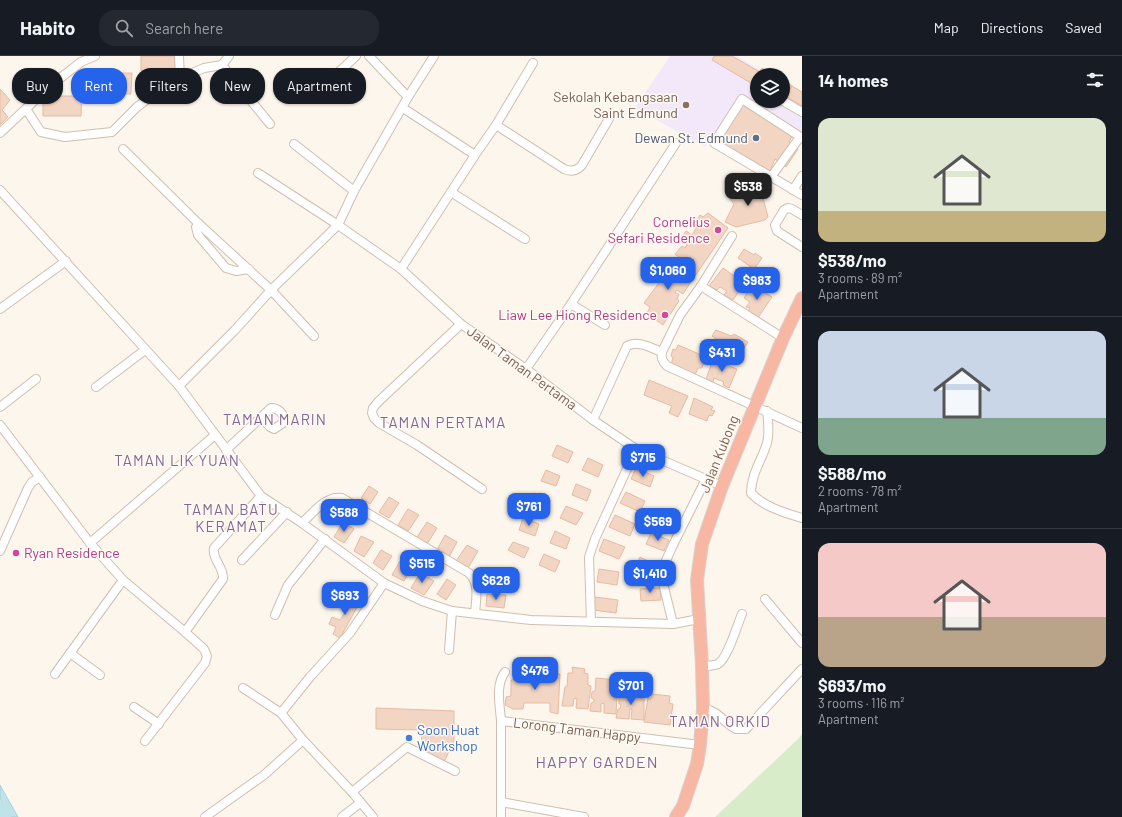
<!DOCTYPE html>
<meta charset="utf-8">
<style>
body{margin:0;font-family:Barlow,sans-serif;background:#242831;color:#f1f3f6;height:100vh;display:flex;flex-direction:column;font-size:15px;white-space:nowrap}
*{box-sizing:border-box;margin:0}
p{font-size:13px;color:#9ea1a6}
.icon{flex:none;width:22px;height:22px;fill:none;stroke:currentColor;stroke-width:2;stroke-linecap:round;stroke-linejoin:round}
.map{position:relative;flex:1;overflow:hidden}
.details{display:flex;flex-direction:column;background:#171b24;width:320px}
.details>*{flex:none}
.top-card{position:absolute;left:12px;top:12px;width:380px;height:36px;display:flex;gap:8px}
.fabs{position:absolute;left:750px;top:12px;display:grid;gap:8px}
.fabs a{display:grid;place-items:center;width:40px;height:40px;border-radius:50%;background:#171b24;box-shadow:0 1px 3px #0004;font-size:20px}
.price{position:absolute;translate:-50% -34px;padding:0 9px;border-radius:8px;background:#2563eb;color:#fff;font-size:13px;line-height:26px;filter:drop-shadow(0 1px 2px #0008)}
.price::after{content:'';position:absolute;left:50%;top:24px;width:12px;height:9px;margin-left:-6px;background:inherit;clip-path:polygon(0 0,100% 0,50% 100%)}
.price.selected{background:#222;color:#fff}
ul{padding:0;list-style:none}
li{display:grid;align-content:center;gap:8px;height:212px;padding:0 16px}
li+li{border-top:1px solid #363941}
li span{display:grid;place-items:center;height:124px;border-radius:12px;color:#555}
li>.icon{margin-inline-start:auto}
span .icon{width:72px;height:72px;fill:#fffc;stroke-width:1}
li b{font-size:17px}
h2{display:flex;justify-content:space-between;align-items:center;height:48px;padding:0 16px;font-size:17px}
.tag{padding:0 14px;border-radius:16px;background:#171b24;box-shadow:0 1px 3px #0004;font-size:14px;line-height:36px}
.tag.selected{background:#2563eb;color:#fff}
header{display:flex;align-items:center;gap:24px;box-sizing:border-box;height:56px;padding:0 20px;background:#171b24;border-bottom:1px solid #363941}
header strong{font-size:19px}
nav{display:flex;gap:22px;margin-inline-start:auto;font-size:14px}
.search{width:280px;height:36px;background:#242831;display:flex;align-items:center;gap:10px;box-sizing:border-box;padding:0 14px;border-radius:16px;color:#9ea1a6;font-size:15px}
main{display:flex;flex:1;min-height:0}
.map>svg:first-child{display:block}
.education{fill:#f3e8fa}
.green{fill:#d8ecc9}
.water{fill:#bfe3e8;stroke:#a5d3da}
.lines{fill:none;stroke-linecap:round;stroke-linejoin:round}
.river{stroke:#bfe3e8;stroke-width:14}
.building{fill:#f3d5c3;stroke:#e6bba3}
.minor-casing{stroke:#d1beb0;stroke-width:10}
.highway-casing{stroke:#dad1cd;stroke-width:14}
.minor{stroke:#fff;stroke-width:8}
.highway{stroke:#f7b7a3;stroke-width:12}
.education-dot{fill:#8d6e63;stroke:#fffaf3;stroke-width:1.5}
.service-dot{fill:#5c6f8a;stroke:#fffaf3;stroke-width:1.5}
.hotel-dot{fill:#d1479c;stroke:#fffaf3;stroke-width:1.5}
.shop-dot{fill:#3f7fe0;stroke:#fffaf3;stroke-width:1.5}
.labels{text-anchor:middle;stroke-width:3;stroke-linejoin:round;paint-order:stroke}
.education-label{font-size:14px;fill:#785e54;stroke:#fffaf3;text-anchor:end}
.service-label{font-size:14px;fill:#4e5e75;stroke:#fffaf3;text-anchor:end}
.hotel-label{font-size:14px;fill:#b23c85;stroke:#fffaf3;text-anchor:end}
.street-label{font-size:14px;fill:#7a5c4d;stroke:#fffaf3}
.shop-label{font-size:14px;fill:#366cbe;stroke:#fffaf3;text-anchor:start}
.neighbourhood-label{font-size:15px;letter-spacing:1px;fill:#846695;stroke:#fffaf3}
.quarter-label{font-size:16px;letter-spacing:1px;fill:#846695;stroke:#fffaf3}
</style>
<header>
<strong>Habito</strong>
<div class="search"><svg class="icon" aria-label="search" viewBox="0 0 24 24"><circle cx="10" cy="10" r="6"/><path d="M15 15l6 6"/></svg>Search here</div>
<nav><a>Map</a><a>Directions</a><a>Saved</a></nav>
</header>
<main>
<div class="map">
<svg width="802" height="761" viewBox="0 0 802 761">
<rect width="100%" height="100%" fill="#fdf6ec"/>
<polygon class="education" points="670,0 736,0 769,19 757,19 757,45 783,45 783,27 802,38 802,80 742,40 705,91 635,52"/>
<polygon class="green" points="802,678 802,761 715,761 798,683"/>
<path class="water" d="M 0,729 L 18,761 L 9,761 C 0,749 0,743 0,729 Z"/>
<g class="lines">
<polyline class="river" points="0,753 4,761"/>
</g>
<g class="building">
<polygon points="141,0 176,0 177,14 141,15"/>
<polygon points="714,0 732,0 758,15 751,27 712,4"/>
<polygon points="762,12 774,19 757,19"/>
<polygon points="93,17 132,17 131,38 92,37"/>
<polygon points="783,24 792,30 786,40 783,39"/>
<polygon points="792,30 802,36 802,50 786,40"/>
<polygon points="0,33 10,44 2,54 8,61 0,69"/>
<polygon points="43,40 82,40 81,60 43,60"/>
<polygon points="742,47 793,78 789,86 798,93 786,111 775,103 769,117 718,86"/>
<polygon points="750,125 760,130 768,161 765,164 736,171 725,166 734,148 730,143 733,138 742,137"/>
<polygon points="708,157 728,172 695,220 683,211 684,210 680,208 683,204 675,198 682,190 685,192 687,188 680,184 686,175 692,179 699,167 696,165 700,159 703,161"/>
<polygon points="744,193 754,199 755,197 762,202 754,213 738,202"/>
<polygon points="669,203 694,221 683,238 677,234 675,236 679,239 677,242 679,245 663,269 647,257 650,251 644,247 662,223 658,218"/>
<polygon points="723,212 744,227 733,244 724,239 727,235 720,231 717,234 709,230"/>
<polygon points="752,229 772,241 757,263 747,257 750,252 746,251 750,246 744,242"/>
<polygon points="716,274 731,280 734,278 748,286 737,303 730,299 725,303 712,295 718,284 712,280"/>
<polygon points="678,289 704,300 702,305 704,306 702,312 698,312 695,319 671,310 673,301 671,300 673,293 676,294"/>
<polygon points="713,304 737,313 729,332 723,329 724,326 714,322 713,326 706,323"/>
<polygon points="649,324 688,340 678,361 669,357 672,350 644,339"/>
<polygon points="694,342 713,351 711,354 715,355 712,360 709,359 707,365 689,358"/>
<polygon points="557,389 573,396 568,407 552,400"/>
<polygon points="588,402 603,409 598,421 582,414"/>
<polygon points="636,412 654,420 650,431 631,423"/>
<polygon points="546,414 560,420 556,430 541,425"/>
<polygon points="576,428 591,434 587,445 572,439"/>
<polygon points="369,430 378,436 370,448 361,442"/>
<polygon points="626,436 645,445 640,456 620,447"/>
<polygon points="534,437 550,444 545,456 529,448"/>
<polygon points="389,441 399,447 389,462 379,456"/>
<polygon points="566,450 583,457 576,469 560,462"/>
<polygon points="408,453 419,459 408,475 398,469"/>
<polygon points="661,454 680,461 675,474 657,467"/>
<polygon points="615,459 635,468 630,480 609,471"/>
<polygon points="523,462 539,468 535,480 519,474"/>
<polygon points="343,466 354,473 344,487 334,481"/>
<polygon points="427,466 437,472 427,488 417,481"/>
<polygon points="555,475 570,482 566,493 550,487"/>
<polygon points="651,477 669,484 664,495 646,488"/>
<polygon points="445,479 457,486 449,501 437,494"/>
<polygon points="361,480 374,486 364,501 354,495"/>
<polygon points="604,483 625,491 619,503 599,495"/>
<polygon points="513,486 529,492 524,502 508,494"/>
<polygon points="467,489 478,495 468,512 456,505"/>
<polygon points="381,494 392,500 383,514 373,507"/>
<polygon points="544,498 560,505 555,516 539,509"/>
<polygon points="640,501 658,510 653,519 636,510"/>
<polygon points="400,505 412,512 404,525 392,519"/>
<polygon points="483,512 501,512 501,526 483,525"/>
<polygon points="599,513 619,516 617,529 597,526"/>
<polygon points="420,517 434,525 424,539 411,532"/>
<polygon points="447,523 456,529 446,544 437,538"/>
<polygon points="660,532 661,544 641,545 640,533"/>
<polygon points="487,538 506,539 504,552 486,550"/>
<polygon points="354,540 361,544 340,582 333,578 336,571 329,568 332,561 340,564 347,553 340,550 343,543 351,546"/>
<polygon points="595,541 618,544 616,557 593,554"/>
<polygon points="544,611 549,611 548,616 560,618 558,658 550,656 550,647 524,647 523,653 513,653 505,649 506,641 511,640 511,624 516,623 516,617 525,617 525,623 540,623 540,617 543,616"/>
<polygon points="572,611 585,613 584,617 588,618 588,629 591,630 588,653 576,652 577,643 574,642 573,650 562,650 565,631 567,630 568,617 573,617"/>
<polygon points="596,622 617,624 617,632 614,632 614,637 617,638 616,658 604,657 604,647 601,648 601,656 590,655 591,647 594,646 594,643 591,642 592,636 595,635"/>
<polygon points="622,636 642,638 641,643 644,643 644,664 631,663 632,653 630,653 629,663 616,662 618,653 620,653 621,648 619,648 619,641 621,641"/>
<polygon points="652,638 670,640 669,647 673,648 670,669 644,666 648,642 651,642"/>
<polygon points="376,652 454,655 454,685 444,706 421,694 422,674 376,673"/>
</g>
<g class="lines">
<g class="minor-casing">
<g id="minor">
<polyline points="369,0 408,41"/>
<polyline points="222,9 270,68"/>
<polyline points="222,9 229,0"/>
<polyline points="180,22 204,12 222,9"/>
<polyline points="313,40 356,0"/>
<polyline points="783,45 802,56"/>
<polyline points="403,52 475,99 451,136"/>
<polyline points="26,53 41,76 65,81 112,76 137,51 166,29 180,22 179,0"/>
<path d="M 496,69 L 564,113 C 571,116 577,115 582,109 L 610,61"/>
<polyline points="0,77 50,30 81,6 95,0"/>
<polyline points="802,82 742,43 714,87 802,139"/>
<polyline points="294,88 354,135"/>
<polyline points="123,93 199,168 271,234 314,280"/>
<polyline points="475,99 496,69 533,7"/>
<polyline points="258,117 338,169 401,213 461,268 526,313 593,364 636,393 722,430"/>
<polyline points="771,121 800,81"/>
<polyline points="0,134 179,330 261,440 302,467 384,527 422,545 452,555 531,564 673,568 699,563"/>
<polyline points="793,134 802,120"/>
<polyline points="802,159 792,153 788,152 784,154 775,169 777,175 802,191"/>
<polyline points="199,168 196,171 198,179 226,212 236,215 249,213"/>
<path d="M 732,180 L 701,230 L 680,259 L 662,296 C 661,302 662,305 667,310 L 802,372"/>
<polyline points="401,213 451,136 525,183"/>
<polyline points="701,230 783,282"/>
<polyline points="571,248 605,269"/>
<polyline points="0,253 66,205"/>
<polyline points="461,268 378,346 373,352 372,357 374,362 379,367 417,389 482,433"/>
<polyline points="526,313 571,248 676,87"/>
<polyline points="179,330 235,274 271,234 338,169 354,135 408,41 434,0"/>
<polyline points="96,331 145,294"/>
<polyline points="0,351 36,323"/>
<path d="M 767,355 C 768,365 770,376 767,387 C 762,404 751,418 751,437 C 764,451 785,457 802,462"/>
<path d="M 593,364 L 627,290 C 638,284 651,292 662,296"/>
<polyline points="0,369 90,487"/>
<path d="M 226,394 L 270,353 L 271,352 C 278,352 283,357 284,363 L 283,367 L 274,373 L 270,371 L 261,361"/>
<path d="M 302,467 C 313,457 326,439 342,442 L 469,517 C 480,527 476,543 475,557"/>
<polyline points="0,495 28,432 32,426 40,421"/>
<polyline points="242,504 287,456"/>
<polyline points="765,543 802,587"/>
<polyline points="275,559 288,529 325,483"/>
<polyline points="591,566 589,501 595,483 636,393"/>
<polyline points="673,568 663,527 664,509 673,489 706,423"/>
<path d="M 185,576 L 223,523 C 224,511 212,504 214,492 L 261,440"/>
<polyline points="449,594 452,555"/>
<polyline points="70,597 100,619"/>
<path d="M 702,610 C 707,610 713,610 718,608 C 728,602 737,569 742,558"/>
<polyline points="55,618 123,524"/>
<polyline points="243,632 281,657"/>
<polyline points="134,651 159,668"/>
<path d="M 703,652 C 720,656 723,666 736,673 L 746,673 L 802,613"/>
<path d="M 501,665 C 500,649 495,630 505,616"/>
<polyline points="145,685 205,607 207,600 204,593 185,576 123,524 90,487 215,379"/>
<polyline points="352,736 407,691 455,715"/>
<polyline points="205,761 264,719 303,684"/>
<polyline points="342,761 360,747"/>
<polyline points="373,761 352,736 303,684 281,657 310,621 350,577 384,527"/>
<polyline points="501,761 501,746"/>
<polyline points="584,761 501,746 501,665 700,689"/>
</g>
</g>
<g class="highway-casing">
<polyline id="highway" points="676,761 683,750 697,708 700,689 703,652 702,610 697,524 702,488 722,430 783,282 802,242"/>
</g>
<use href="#minor" class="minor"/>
<use href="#highway" class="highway"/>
</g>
<circle class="education-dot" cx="686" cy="49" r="4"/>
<circle class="service-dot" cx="756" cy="82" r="4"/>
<g class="hotel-dot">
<circle cx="718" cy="174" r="4"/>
<circle cx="665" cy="259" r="4"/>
<circle cx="16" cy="497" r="4"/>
</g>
<circle class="shop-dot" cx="409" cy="682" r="4"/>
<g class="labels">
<g class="education-label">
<text x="678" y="46">Sekolah Kebangsaan<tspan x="678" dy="16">Saint Edmund</tspan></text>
</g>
<g class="service-label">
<text x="748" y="87">Dewan St. Edmund</text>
</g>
<g class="hotel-label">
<text x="710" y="171">Cornelius<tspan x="710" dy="16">Sefari Residence</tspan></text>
<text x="657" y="264">Liaw Lee Hiong Residence</text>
<text x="24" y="502" text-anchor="start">Ryan Residence</text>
</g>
<g class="street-label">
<text transform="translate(522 312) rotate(36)" y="5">Jalan Taman Pertama</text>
<text transform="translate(719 398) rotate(-68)" y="5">Jalan Kubong</text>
<text transform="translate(577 674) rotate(7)" y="5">Lorong Taman Happy</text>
</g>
<g class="shop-label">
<text x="417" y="679">Soon Huat<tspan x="417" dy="16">Workshop</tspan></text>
</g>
<g class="neighbourhood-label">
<text x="275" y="369">TAMAN MARIN</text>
<text x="443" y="372">TAMAN PERTAMA</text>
<text x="177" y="410">TAMAN LIK YUAN</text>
<text x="231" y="459">TAMAN BATU<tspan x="231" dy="17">KERAMAT</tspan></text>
<text x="720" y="671">TAMAN ORKID</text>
</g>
<g class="quarter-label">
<text x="597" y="712">HAPPY GARDEN</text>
</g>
</g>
</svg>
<div class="fabs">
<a><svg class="icon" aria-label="layers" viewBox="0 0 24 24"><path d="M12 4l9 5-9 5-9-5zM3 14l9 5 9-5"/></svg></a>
</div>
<b class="price selected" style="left:748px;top:151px">$538</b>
<b class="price" style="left:668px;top:235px">$1,060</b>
<b class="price" style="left:757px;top:245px">$983</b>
<b class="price" style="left:722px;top:317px">$431</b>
<b class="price" style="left:643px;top:422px">$715</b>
<b class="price" style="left:529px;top:471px">$761</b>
<b class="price" style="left:344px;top:477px">$588</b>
<b class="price" style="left:658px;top:486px">$569</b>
<b class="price" style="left:422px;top:528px">$515</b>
<b class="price" style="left:650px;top:538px">$1,410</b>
<b class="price" style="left:496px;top:545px">$628</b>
<b class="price" style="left:345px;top:560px">$693</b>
<b class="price" style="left:535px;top:635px">$476</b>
<b class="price" style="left:631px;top:650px">$701</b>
<div class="top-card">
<a class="tag">Buy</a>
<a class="tag selected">Rent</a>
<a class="tag">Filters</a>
<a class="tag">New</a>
<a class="tag">Apartment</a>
</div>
</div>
<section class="details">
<h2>14 homes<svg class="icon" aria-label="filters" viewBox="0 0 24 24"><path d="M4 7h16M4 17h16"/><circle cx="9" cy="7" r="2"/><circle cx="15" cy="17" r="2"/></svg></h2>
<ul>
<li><span style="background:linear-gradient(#dfe7d0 75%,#c2b280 0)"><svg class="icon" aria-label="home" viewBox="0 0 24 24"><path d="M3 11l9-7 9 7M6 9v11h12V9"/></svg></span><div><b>$538/mo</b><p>3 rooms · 89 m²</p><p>Apartment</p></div></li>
<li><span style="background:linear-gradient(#c9d6e8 70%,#7fa58c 0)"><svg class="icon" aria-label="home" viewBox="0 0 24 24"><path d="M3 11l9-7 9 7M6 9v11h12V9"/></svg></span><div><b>$588/mo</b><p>2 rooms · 78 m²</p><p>Apartment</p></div></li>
<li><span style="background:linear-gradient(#f6c9c9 60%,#b9a48a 0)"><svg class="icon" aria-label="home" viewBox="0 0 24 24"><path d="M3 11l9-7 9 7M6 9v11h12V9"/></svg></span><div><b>$693/mo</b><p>3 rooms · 116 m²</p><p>Apartment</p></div></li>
</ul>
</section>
</main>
